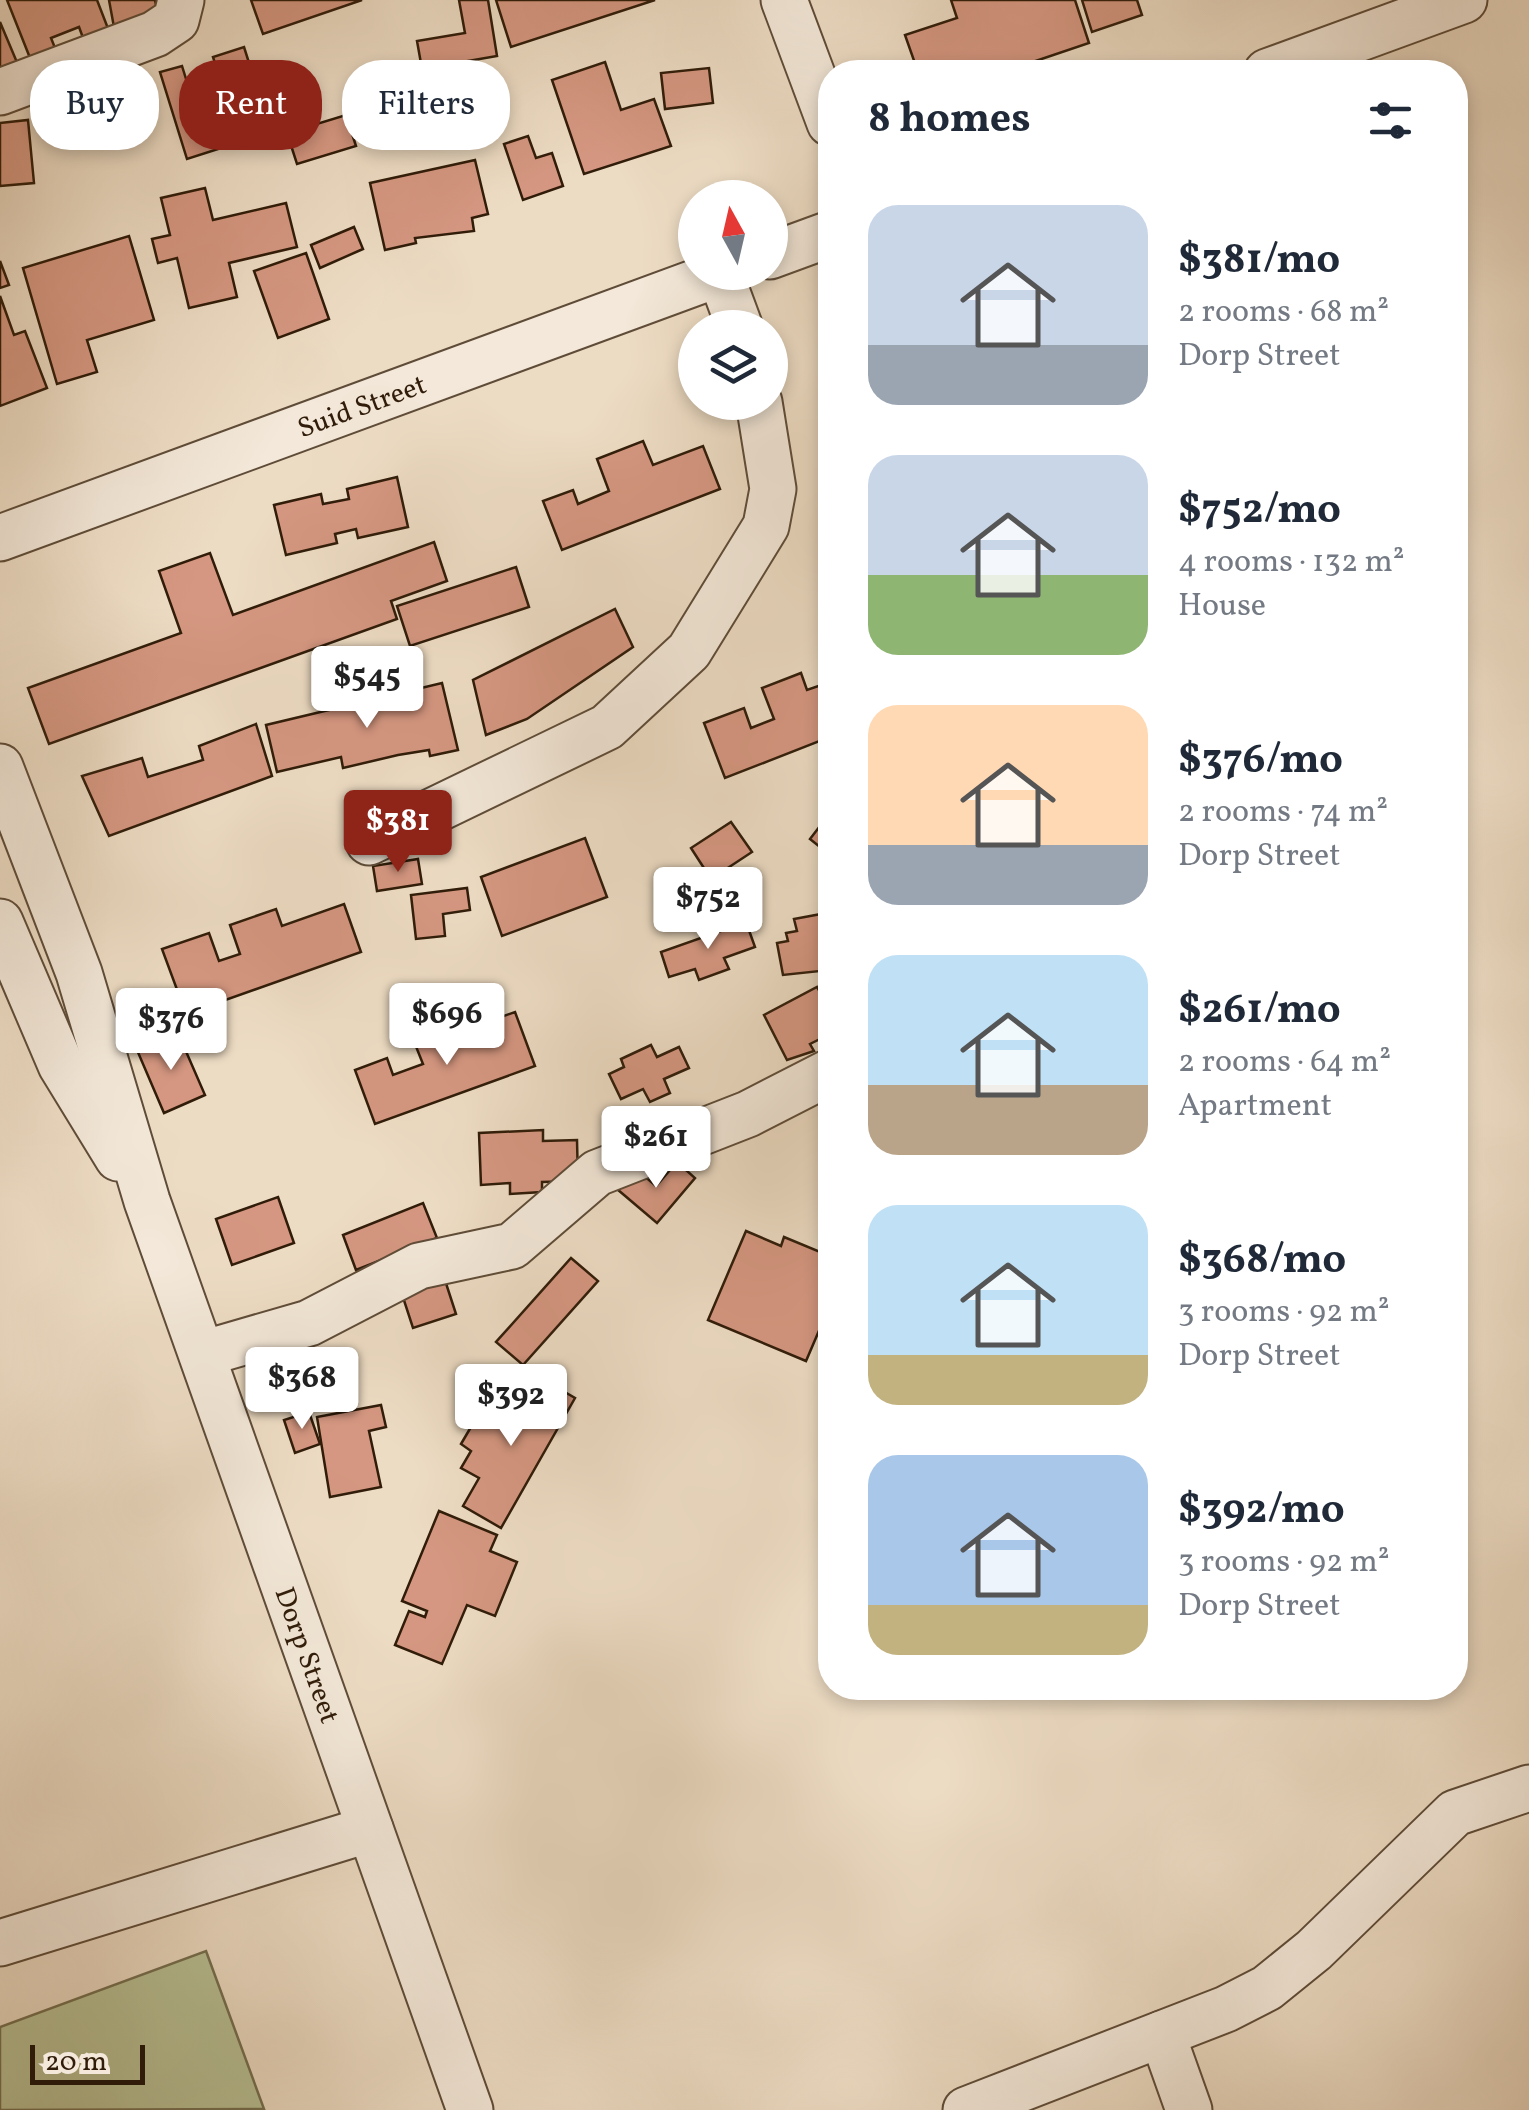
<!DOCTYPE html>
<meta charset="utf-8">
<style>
body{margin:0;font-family:Vollkorn,serif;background:#f6f6f7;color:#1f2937;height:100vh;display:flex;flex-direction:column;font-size:38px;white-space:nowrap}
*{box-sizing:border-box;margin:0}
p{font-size:32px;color:#747a83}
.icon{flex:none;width:55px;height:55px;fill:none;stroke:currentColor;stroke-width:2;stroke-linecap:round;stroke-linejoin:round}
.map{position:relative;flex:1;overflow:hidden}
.panel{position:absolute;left:818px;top:60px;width:650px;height:1640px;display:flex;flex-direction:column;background:#fff;border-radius:40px;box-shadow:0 5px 15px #0003}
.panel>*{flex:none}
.top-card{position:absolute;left:30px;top:60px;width:638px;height:90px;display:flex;gap:20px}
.needle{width:65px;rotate:352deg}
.buttons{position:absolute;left:678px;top:180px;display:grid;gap:20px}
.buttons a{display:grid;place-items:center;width:110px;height:110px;border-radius:50%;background:#fff;box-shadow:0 5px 15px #0003;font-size:50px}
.scale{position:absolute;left:30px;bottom:25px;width:115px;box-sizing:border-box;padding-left:10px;border:5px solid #301c09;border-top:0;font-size:28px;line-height:35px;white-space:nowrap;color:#301c09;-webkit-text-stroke:8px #f3e8d9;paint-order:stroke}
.price{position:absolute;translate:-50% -85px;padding:0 22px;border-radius:10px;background:#fff;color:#222;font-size:32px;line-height:65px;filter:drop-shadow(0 2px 5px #0008)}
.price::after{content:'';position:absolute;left:50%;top:60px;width:30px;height:22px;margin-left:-15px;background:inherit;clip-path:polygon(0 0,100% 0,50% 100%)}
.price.active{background:#8f2418;color:#fff}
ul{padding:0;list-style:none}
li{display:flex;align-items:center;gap:30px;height:250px;padding:0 50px}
li span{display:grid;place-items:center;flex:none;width:280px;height:200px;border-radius:30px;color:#555}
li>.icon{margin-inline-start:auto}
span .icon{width:120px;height:120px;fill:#fffc;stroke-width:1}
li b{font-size:42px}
h2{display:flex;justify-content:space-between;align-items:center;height:120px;padding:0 50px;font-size:42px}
.chip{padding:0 35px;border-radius:40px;background:#fff;box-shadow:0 5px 15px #0003;font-size:35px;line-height:90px}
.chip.active{background:#8f2418;color:#fff}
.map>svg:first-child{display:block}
.green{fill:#b7c095;stroke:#746e4f;stroke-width:2.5}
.building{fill:#d59781;stroke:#301c09;stroke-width:2.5}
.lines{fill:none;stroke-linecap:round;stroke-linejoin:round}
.minor-casing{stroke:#5f4c38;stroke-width:49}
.minor{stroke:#f3e8d9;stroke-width:45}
.labels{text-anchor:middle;stroke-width:8;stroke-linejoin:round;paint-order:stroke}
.street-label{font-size:28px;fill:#301c09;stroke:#f3e8d9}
</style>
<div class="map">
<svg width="1529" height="2110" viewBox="0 0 1529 2110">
<rect width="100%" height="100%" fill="#eddcc4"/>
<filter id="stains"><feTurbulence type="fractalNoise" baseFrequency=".002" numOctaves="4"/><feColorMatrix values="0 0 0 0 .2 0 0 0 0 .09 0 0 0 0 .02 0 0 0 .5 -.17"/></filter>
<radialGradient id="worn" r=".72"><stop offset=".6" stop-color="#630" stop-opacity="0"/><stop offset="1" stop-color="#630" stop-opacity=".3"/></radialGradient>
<polygon class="green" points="206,1951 264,2109 0,2110 0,2027"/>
<g class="building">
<polygon points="7,0 97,0 114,44 89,54 79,27 51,38 61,63 36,73"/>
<polygon points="109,0 155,0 161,30 116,38"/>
<polygon points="251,0 362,0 263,34"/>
<polygon points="459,0 488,0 497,56 422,69 417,41 465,33"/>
<polygon points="496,0 655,0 511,47"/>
<polygon points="951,0 1075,0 1089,43 1003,72 918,72 905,35 957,18"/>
<polygon points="1082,0 1137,0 1142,15 1092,32"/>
<polygon points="0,22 24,79 0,89"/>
<polygon points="244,47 271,132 187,159 160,72 182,66 191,95 222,85 213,57"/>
<polygon points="605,62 621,110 654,99 671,146 584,174 552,80"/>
<polygon points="709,68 713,103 665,109 661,73"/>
<polygon points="346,115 356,146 297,164 287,133"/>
<polygon points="28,120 34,183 0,186 0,123"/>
<polygon points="528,136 536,158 552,153 563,186 523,200 504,144"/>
<polygon points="475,160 488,214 472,218 474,231 415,238 416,243 385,250 370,183"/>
<polygon points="205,188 213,220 286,203 297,247 229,263 237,297 189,308 177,258 158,263 152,239 170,235 161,198"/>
<polygon points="354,227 363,249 320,268 311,245"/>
<polygon points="129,236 154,320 87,340 97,372 57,384 23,268"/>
<polygon points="306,253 329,319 278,338 254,271"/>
<polygon points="0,261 9,285 0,288"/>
<polygon points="0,296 14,335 25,331 47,388 0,406"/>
<polygon points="643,441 653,465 703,446 720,489 562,550 543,501 573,490 578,504 609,491 597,459"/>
<polygon points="397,477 408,527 358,538 356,529 335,534 337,543 286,555 274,505 321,494 323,504 349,499 347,489"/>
<polygon points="434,542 447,581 391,601 397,619 49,744 28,688 181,633 159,571 210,553 233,615"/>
<polygon points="516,567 529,607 410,646 397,606"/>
<polygon points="615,609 633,647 527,719 486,735 473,680"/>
<polygon points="801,673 807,690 830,682 830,737 725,778 704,723 744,708 751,728 774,719 762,688"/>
<polygon points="442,683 458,750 430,756 429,750 398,755 343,768 341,757 277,772 266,725"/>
<polygon points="256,724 272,776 109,836 82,776 142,758 148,777 203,760 199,746"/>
<polygon points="830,813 830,855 810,839"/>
<polygon points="731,822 752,852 711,879 691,848"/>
<polygon points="585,838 607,897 502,936 481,877"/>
<polygon points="418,859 422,884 377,891 373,866"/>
<polygon points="467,888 470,910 443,914 445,936 416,939 411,895"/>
<polygon points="344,904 361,952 186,1014 162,949 209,933 219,961 240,954 230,925 276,909 282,926"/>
<polygon points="821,914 825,934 830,933 830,970 783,975 777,943 788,941 786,933 797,931 794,919"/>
<polygon points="746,922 755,947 724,958 729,969 699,980 695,969 669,977 661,952"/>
<polygon points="817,987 830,1010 830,1034 810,1044 814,1051 787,1060 764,1015"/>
<polygon points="515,1012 535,1066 375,1124 355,1070 387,1058 393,1075 423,1064 413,1039 440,1029 447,1050 471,1041 467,1029"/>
<polygon points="178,1033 205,1095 164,1113 137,1050"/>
<polygon points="651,1045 657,1057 679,1047 689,1068 664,1079 670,1093 650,1102 643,1089 621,1099 609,1074 624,1067 621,1059"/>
<polygon points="543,1130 543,1141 577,1140 578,1181 542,1182 542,1192 510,1194 510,1183 481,1185 479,1133"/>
<polygon points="677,1162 695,1178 657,1223 617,1189 635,1168 656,1186"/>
<polygon points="278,1197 294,1243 232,1265 216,1219"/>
<polygon points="423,1203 437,1238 356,1270 343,1235"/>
<polygon points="746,1231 781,1246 784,1237 830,1256 830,1305 806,1361 708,1320"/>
<polygon points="571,1258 598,1281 523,1365 496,1342"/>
<polygon points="442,1271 456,1314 413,1328 399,1285"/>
<polygon points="537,1376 575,1398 501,1528 463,1506 479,1478 461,1468 471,1451 461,1444 478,1415 488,1420 499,1401 517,1412"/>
<polygon points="381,1405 386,1427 369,1431 381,1487 330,1497 317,1417"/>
<polygon points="309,1412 320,1444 295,1453 284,1420"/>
<polygon points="439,1511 497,1535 490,1551 517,1562 495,1616 467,1605 442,1664 395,1645 409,1611 425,1617 427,1611 402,1601"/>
</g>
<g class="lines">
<g class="minor-casing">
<g id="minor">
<polyline points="784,0 830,123"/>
<polyline points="1267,72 1464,0"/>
<polyline points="0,92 155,34 176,20 181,0"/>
<polyline points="770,256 830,234"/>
<polyline points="720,274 740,328"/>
<path id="s1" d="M 0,538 L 724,272"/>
<path id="s2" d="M 0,767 L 79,973 L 147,1201 L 470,2110"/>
<polyline points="369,842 607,727 689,651 766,526 773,489 759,402"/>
<polyline points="0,922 61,1065 118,1158"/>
<polyline points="202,1354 309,1323 419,1266 512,1246 597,1173 748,1114 830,1072"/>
<polyline points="0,1943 370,1829"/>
<polyline points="1162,2034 1189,2110"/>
<polyline points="966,2110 1226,2009 1267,1988 1314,1950 1455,1813 1529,1788"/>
</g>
</g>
<use href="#minor" class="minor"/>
</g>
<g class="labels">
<g class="street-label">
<text dy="10" stroke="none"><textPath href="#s1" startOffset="385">Suid Street</textPath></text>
<text dy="10" stroke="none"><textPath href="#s2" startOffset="940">Dorp Street</textPath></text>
</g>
</g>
<rect width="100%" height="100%" filter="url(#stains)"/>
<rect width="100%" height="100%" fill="url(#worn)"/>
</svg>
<div class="buttons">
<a><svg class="needle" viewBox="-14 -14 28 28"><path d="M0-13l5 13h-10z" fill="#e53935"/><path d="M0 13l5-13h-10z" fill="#747a83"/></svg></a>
<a><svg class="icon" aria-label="layers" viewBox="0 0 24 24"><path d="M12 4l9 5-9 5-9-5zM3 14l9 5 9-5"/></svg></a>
</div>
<div class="scale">20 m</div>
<b class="price" style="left:367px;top:731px">$545</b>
<b class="price active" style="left:398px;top:875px">$381</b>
<b class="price" style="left:708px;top:952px">$752</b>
<b class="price" style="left:447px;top:1068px">$696</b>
<b class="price" style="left:171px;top:1073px">$376</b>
<b class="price" style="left:656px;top:1191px">$261</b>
<b class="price" style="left:302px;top:1432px">$368</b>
<b class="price" style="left:511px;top:1449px">$392</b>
<div class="top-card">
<a class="chip">Buy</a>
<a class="chip active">Rent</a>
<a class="chip">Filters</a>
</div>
<section class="panel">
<h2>8 homes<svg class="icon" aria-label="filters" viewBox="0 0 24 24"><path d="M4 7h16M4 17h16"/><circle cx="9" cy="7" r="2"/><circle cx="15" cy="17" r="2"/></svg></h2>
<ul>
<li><span style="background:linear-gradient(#c9d6e8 70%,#9aa5b1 0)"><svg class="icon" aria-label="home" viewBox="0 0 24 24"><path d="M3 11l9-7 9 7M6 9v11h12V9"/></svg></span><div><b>$381/mo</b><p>2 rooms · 68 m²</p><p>Dorp Street</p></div></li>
<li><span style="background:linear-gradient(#c9d6e8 60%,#8fb573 0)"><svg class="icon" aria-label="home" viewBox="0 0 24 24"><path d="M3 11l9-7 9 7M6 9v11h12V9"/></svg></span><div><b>$752/mo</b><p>4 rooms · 132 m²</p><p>House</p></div></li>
<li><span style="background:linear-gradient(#ffd9b3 70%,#9aa5b1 0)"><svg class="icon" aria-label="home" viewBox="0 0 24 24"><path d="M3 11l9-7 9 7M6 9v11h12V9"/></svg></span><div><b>$376/mo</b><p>2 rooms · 74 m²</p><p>Dorp Street</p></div></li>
<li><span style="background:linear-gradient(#bfe0f5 65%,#b9a48a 0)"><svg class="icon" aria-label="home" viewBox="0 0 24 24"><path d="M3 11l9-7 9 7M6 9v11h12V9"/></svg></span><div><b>$261/mo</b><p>2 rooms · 64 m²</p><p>Apartment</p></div></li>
<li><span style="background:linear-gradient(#bfe0f5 75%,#c2b280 0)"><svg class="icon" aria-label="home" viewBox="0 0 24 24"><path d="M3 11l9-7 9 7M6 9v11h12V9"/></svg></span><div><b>$368/mo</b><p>3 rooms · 92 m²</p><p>Dorp Street</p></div></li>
<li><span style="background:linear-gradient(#a9c7e8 75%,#c2b280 0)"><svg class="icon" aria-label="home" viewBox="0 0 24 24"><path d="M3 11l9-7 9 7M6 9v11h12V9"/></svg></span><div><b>$392/mo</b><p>3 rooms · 92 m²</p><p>Dorp Street</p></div></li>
</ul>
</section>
</div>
